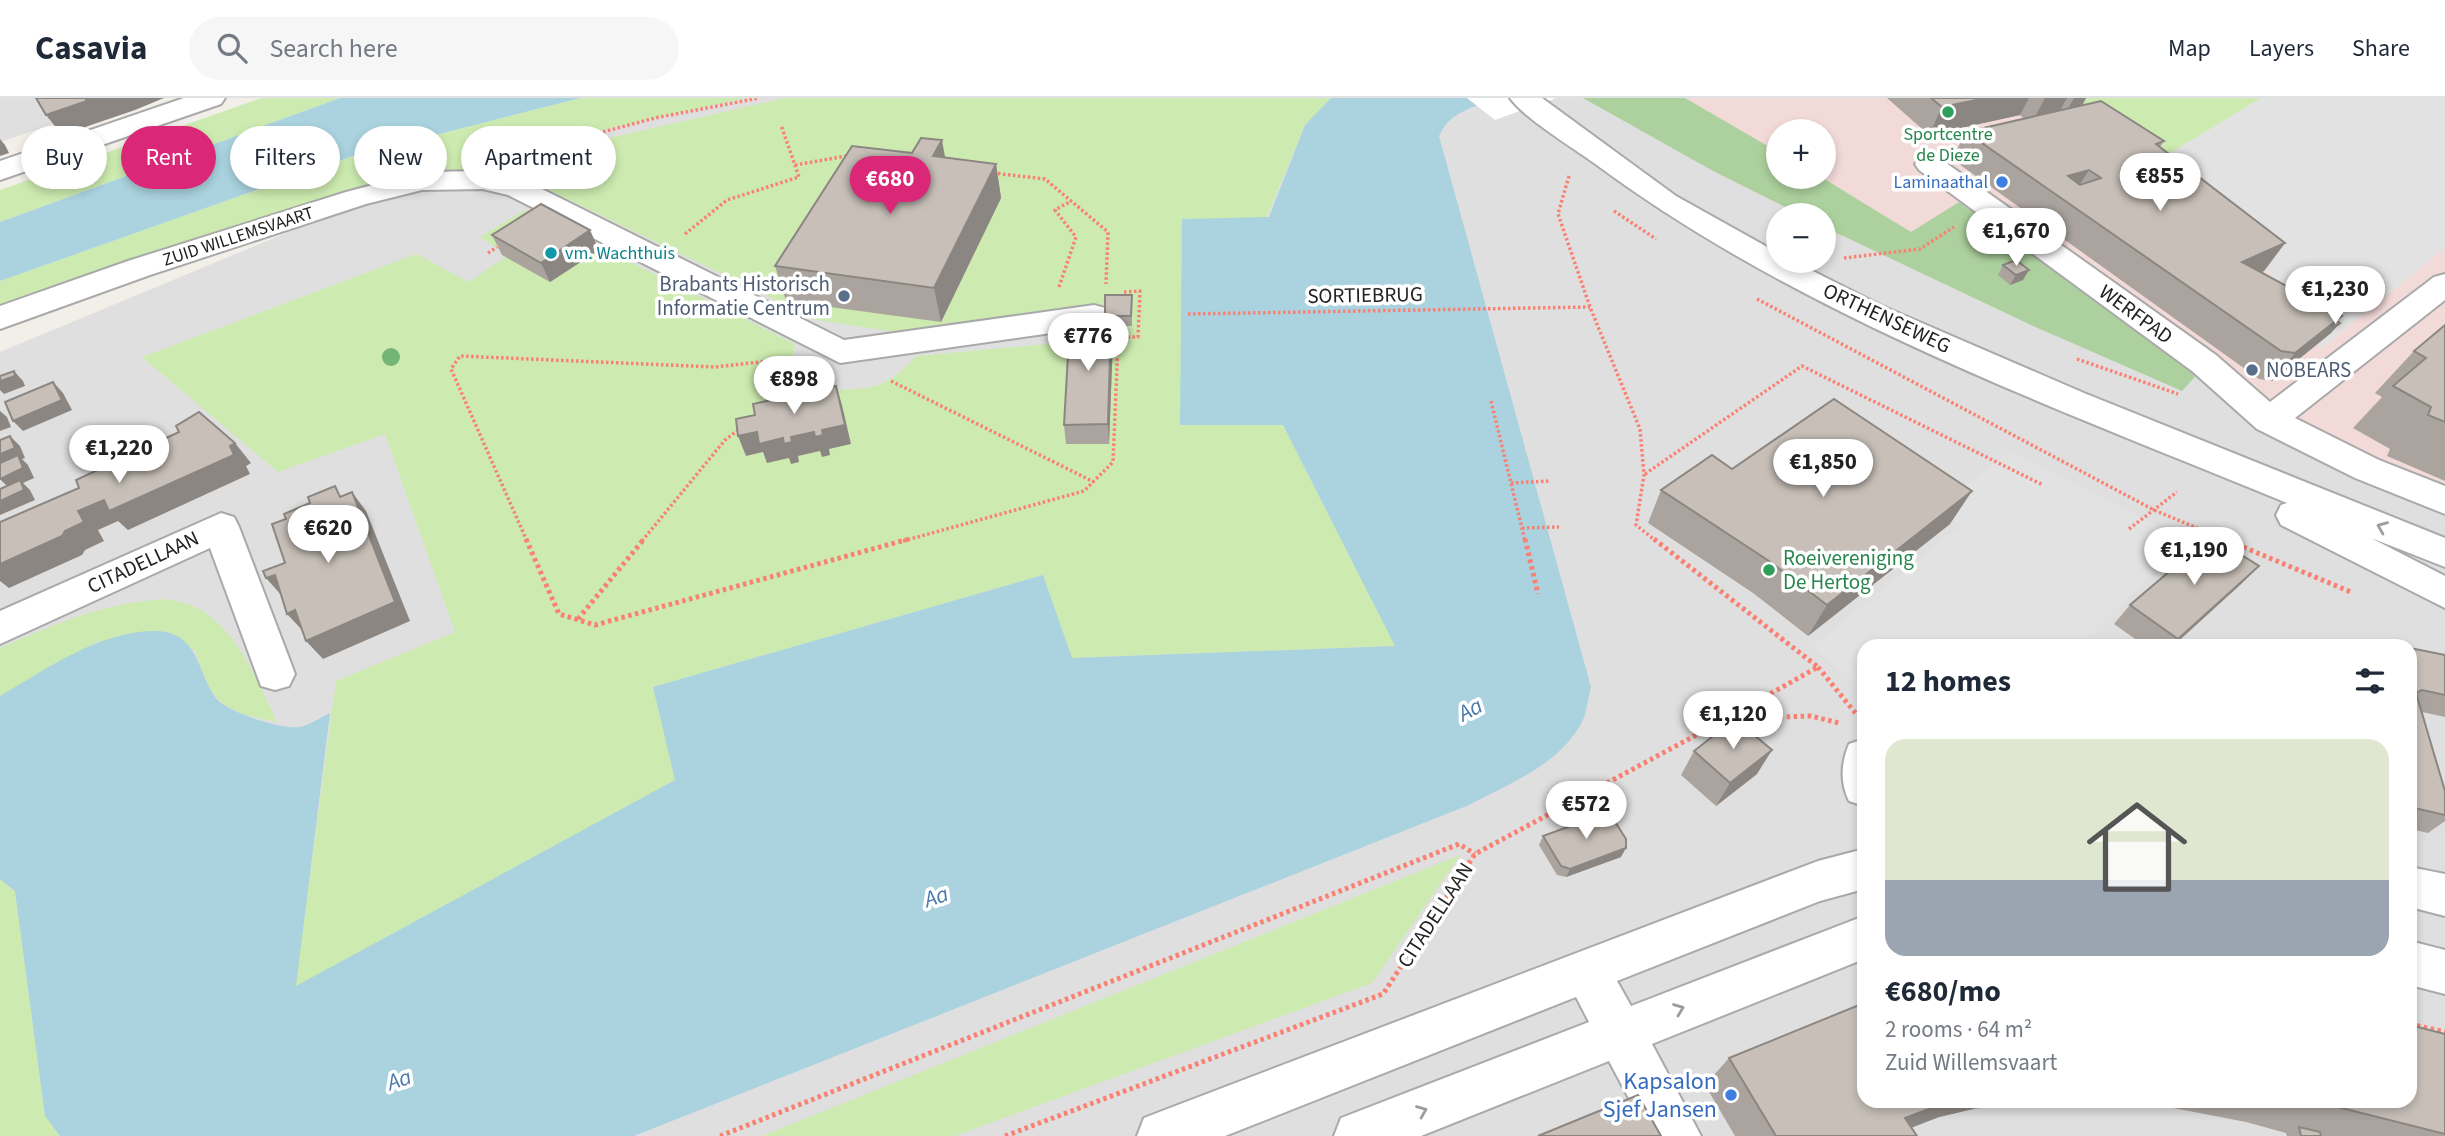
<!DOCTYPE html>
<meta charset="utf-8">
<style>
body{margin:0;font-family:"Source Sans 3",sans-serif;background:#f6f6f7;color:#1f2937;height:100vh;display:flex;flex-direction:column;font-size:26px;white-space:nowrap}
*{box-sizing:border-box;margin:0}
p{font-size:23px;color:#747a83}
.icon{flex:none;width:38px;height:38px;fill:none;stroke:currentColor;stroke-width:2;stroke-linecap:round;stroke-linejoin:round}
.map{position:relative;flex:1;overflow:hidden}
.side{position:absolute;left:1857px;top:541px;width:560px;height:469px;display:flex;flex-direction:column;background:#fff;border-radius:21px;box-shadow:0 4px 10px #0003}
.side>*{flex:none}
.banner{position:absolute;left:21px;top:28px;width:665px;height:63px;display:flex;gap:14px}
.fabs{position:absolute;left:1766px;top:21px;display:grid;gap:14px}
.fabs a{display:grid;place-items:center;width:70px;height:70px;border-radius:50%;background:#fff;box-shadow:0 4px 10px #0003;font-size:35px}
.price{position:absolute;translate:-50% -60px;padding:0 16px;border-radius:24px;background:#fff;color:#222;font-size:23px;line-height:46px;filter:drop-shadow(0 2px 4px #0008)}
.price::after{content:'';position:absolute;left:50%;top:42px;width:21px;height:16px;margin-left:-10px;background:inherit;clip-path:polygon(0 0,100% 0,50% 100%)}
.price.current{background:#db2777;color:#fff}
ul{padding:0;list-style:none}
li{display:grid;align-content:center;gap:14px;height:371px;padding:0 28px}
li span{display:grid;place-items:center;height:217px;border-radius:21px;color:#555}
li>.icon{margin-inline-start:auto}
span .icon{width:126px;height:126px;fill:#fffc;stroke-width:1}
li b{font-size:30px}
h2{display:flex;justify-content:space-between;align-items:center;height:84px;padding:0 28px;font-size:30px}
.chip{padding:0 24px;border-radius:32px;background:#fff;box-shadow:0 4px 10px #0003;font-size:24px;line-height:63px}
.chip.current{background:#db2777;color:#fff}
header{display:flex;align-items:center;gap:42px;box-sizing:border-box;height:98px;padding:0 35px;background:#fff;border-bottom:2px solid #e0e1e3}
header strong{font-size:33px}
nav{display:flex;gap:38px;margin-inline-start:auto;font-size:24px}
.search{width:490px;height:63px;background:#f6f6f7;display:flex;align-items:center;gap:18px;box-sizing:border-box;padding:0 24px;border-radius:38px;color:#747a83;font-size:26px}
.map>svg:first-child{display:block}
.residential{fill:#e0dfdf;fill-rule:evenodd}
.commercial{fill:#f2dad9}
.grass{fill:#cdebb0}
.forest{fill:#add19e}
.parking{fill:#e2e2e2}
.water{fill:#aad3df}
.pier{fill:#fff}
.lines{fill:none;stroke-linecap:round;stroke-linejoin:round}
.minor-casing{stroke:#a9a9a9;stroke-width:4}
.path-far1{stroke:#fa8072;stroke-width:3.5;stroke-dasharray:2.5 2.5;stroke-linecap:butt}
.path{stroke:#fa8072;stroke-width:5;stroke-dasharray:3.5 3.5;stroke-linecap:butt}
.minor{fill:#fff;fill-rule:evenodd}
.tree{fill:#74b475}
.wall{fill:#aba49e}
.shaded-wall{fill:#8b8681}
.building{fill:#c7bfb8;stroke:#8b8681;stroke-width:2;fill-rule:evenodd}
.oneway{stroke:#9c9c9c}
.leisure-dot{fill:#2e9e5b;stroke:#fff;stroke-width:2.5}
.shop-dot{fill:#3f7fe0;stroke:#fff;stroke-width:2.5}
.culture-dot{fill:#0f9aa8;stroke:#fff;stroke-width:2.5}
.service-dot{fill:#5c6f8a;stroke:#fff;stroke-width:2.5}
.labels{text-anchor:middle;stroke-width:7;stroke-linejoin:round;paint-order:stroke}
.far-leisure-label{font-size:18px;fill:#27864d;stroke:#fff}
.far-shop-label{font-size:18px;fill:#366cbe;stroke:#fff;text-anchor:end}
.far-street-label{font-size:18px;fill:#222;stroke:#fff}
.far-culture-label{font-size:18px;fill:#0d838f;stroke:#fff;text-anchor:start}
.service-label{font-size:21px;fill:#4e5e75;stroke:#fff;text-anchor:end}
.street-label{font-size:21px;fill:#222;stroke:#fff}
.leisure-label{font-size:21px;fill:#27864d;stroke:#fff;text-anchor:start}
.water-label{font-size:23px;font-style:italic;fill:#4a7aab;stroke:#fff}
.near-shop-label{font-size:24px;fill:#366cbe;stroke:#fff;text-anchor:end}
</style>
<header>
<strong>Casavia</strong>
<div class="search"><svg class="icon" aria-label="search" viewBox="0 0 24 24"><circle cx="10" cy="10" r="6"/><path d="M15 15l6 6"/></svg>Search here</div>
<nav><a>Map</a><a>Layers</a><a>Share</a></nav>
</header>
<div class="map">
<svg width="2445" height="1038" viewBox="0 0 2445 1038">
<rect width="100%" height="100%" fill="#f2efe9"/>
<g class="residential">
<polygon points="0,0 131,0 0,44"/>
<path d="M 610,0 L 2445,0 L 2445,1038 L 0,1038 L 0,254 ZM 1778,33 L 1824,33 L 1824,79 L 1778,79 ZM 1778,117 L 1824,117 L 1824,163 L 1778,163 ZM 1864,548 L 2410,548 L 2410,1003 L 1864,1003 Z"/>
</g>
<polygon class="commercial" points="1685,0 2052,0 2144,72 2261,0 2445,0 2445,393 2308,335 2201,272 1959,104 1911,134 1821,79 1824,79 1824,33 1778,33 1778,54"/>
<g class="grass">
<polygon points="262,0 340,0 0,124 0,92"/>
<polygon points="581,0 746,0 512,52 474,75 432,70 386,83 211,139 0,214 0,183 353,58"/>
<path d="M 785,0 L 1331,0 L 1305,27 L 1180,327 L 1283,327 L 1396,548 L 1071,560 L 1043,477 L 653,589 L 676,682 L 295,889 L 336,583 L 455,534 L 385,336 L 278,374 L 142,259 L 416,156 L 469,184 L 508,157 L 480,139 L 525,112 L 795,246 C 780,295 852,297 881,286 C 895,280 906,270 915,258 L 1070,244 L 1077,207 L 921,238 L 817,222 L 584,109 L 548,92 L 512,82 L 504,76 L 511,67 L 526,59 Z"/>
<polygon points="2052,0 2261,0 2144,72"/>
<path d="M 167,501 C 177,504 190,505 199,511 C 239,534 258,585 277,624 C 221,613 212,606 195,552 L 99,543 L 0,598 L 0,550 C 58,525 104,504 167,501 Z"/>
<polygon points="1460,757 1372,885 955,1038 762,1038"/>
<polygon points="0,781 15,793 45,1018 60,1038 0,1038"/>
</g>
<polygon class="forest" points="1583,0 1685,0 1778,54 1778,79 1821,79 1911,134 1959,104 2201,272 2182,293 2031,227 1824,129 1824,117 1801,117 1713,73"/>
<g class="parking">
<polygon points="2261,0 2445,0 2445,150 2322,250 2230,196 2272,176 2137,75"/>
<polygon points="2010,353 2186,442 2078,548 1864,548 1864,591 1812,549 1960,428 1936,410"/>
</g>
<g class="water">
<polygon points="340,0 581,0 353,58 0,183 0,124"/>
<path d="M 1331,0 L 1497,0 C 1473,10 1450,13 1439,38 L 1591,589 C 1588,600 1587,612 1583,622 C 1561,666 1511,685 1469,707 L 634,1038 L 60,1038 L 45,1018 L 15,793 L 0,781 L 0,598 C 47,571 96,535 151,533 C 199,531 196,572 216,600 C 226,614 283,632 300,629 C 310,627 321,619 330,615 L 296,888 L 675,682 L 653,589 L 1043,477 L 1072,560 L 1395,548 L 1283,327 L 1180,327 L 1182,121 L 1269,119 L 1305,27 Z"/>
</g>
<polygon class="pier" points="1467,0 1556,0 1495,22"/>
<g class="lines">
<g class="minor-casing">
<g id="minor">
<polygon points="184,0 225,0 221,6 0,82 0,63"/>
<path d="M 1510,0 L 1542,0 L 1676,98 L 1778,155 L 1778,163 L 1793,163 L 1880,207 L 2084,295 L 2445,440 L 2445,469 L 2371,440 L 2445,478 L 2445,510 L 2281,427 L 2276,417 L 2281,407 L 2287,405 C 2052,308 1800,218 1594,65 C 1572,49 1524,20 1510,0 Z"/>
<polygon points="1929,57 1939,60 2216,257 2270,304 2434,179 2445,176 2445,202 2295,320 2379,362 2445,388 2445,416 2355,380 2257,331 2192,273 1919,72 1915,66 1919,60"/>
<polygon points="483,73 528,84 844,242 1094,207 1105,210 1110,218 1105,226 1094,229 840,265 508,97 483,91 422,92 366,106 150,177 0,231 0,208 128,163 346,94 422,74"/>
<polygon points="221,415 234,419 239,429 295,576 289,588 275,592 261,588 210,450 0,546 0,513"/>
<path d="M 1864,641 L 1864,708 L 1849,703 C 1840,685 1841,665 1849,646 Z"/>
<polygon points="1864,751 1864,791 1820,803 1617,883 1631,908 1864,818 1864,861 1652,946 1701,1038 1649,1038 1609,963 1421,1038 1334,1038 1341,1020 1589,924 1576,899 1225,1038 1137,1038 1144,1020 1162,1013 1818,763"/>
<polygon points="2410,769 2445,776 2445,818 2410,809"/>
<polygon points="2410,843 2445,852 2445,896 2410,887"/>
</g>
</g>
<g class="path-far1">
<polyline points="521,56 655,20 759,0"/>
<polyline points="795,67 852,57"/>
<polyline points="993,75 1045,81 1108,134 1106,186"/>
<polyline points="1569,78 1558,116 1590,209 1640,331 1644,377 1636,427 1656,443"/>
<polyline points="1614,113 1656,141"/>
<polyline points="685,136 727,102 799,79 781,27"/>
<polyline points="488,155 497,149"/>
<polyline points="1844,160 1920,151 1954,129"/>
<polyline points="1059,189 1076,139 1055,112 1071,103"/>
<polyline points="1124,194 1140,193 1138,239 1125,239"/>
<polyline points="1757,201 2154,412 2228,443"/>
<polyline points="1188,216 1590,209"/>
<polyline points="2077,261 2178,296"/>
<polyline points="891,283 1094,384"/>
<polyline points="780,300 809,278"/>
<polyline points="1491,303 1525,443"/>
<polyline points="1645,376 1802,268 2043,387"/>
<polyline points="1511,385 1549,383"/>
<polyline points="1522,430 1559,429"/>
<polyline points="2129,431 2177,394"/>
<polyline points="527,443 451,271 460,258 715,269 778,262"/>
<polyline points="642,443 725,342 742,329"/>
<polyline points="903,443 1084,393 1113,364 1118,245"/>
</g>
<g class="path">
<polyline points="526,441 559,516 595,527 909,441"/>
<polyline points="1525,441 1538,496"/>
<polyline points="1654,441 1818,569 1727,620"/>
<polyline points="2224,441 2351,494"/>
<polyline points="578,521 644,441"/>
<polyline points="1818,569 1857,617"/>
<polyline points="2410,926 2445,934"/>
<polyline points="720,1038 1459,746 1475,756"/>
<polyline points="1005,1038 1383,896 1475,756 1726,621 1811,618 1839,625"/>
</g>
<use href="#minor" class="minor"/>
</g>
<circle class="tree" cx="391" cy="259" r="9"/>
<g class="wall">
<polygon points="1887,0 2086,0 2082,8 2164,43 2160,49 2285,145 2264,173 2261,174 2337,223 2331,235 2272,283 2259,281 1952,61 1966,34 2024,21 2020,17 1929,37"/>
<polygon points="945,59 996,66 1001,100 941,224 786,203 775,168"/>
<polygon points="492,137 599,152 550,184 502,157"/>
<polygon points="2003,167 2023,182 2010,187 1998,177"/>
<polygon points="1132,197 1132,228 1112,228 1113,241 1109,346 1066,346 1064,327 1105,221 1105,218"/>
<polygon points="2445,227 2445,383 2387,358 2390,351 2353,330 2382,299 2375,295 2414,253"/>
<polygon points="1732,371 1950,426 1808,538 1753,495 1648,425 1661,392"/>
<polygon points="2259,468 2241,486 2173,548 2145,548 2114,526 2130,507"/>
<polygon points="2410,550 2445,557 2445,619 2422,614 2445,717 2445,723 2428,735 2410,731"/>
<polygon points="1694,653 1757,676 1716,708 1681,677"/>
<polygon points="1543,738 1621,759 1566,779 1557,777 1539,747"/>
<polygon points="2445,936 2445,1038 2287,1038 2286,1035 2246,1024 2163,1008 2103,1003 2410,1003"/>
<polygon points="1729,960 1864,1003 2040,1003 1973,1011 1939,1019 1911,1030 1917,1038 1735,1038 1705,987"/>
</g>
<g class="shaded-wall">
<polygon points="85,0 164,0 135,12 62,37 46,17"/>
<polygon points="1986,0 2029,0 2020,17 1929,37 1942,9"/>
<polygon points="2045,0 2067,0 2055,21 2031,26"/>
<polygon points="2074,0 2086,0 2073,23 2060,25"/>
<polygon points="0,41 5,47 9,55 0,58"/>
<polygon points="942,42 948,76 933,58"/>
<polygon points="996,66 1001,100 941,224 934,190"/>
<polygon points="2089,72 2072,99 2068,78"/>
<polygon points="590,132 599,152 550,184 541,165"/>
<polygon points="2285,145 2264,173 2235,185 2242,164"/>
<polygon points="2029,172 2023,182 2010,187 2016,177"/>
<polygon points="2342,218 2327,235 2340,225 2331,235 2272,283 2295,255"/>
<polygon points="1111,221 1113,241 1109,346 1108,326"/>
<polygon points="14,273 23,283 25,288 4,296 0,292 0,283"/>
<polygon points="53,284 63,295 72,312 23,333 13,323"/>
<polygon points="836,288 842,307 851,346 829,351 830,357 822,359 820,353 798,358 799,364 791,366 789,360 767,365 763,354 746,358 738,338 757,334 791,339 822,332"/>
<polygon points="0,313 7,319 11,329 0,333"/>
<polygon points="10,338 20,348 25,360 22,361 28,367 34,380 23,385 30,392 35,402 0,417 0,403 10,391 0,381 5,368 0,364 0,356"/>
<polygon points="235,345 251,365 246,368 250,376 128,432 118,423 98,432 104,443 85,452 82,457 9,490 0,483 0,466 78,413 230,348"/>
<polygon points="1972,393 1950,426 1808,538 1827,507"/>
<polygon points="352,394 366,413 410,523 323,561 306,543"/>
<polygon points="2259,468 2241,486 2173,548 2172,548"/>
<polygon points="275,477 283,499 266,480"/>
<polygon points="295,512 304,534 287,516"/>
<polygon points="1772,652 1757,676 1716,708 1730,685"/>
<polygon points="1626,750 1621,759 1566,779 1570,771"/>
<polygon points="1950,1003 1985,1003 1973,1011 1939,1019 1889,1038 1905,1020"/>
</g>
<g class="building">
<polygon points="36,0 85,0 87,3 46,17"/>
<polygon points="1931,0 1986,0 1942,9"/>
<path d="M 2101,3 L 2164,43 L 2156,46 L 2285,145 L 2242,164 L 2342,218 L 2295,255 L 2281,253 L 1966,34 ZM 2089,72 L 2101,80 L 2080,87 L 2068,78 Z"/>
<polygon points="921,40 942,42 933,58 996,66 934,190 775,168 852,48 912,55"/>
<polygon points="541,106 590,132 541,165 492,137"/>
<polygon points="2016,162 2029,172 2016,177 2003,167"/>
<polygon points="1105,197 1132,197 1131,218 1105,218"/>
<polygon points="1111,221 1108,326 1064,327 1070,222"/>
<polygon points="2337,223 2340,225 2327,235"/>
<polygon points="2445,227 2445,324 2428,317 2431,309 2393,288 2426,260 2414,253"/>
<polygon points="14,273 15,278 0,283 0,278"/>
<polygon points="53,284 62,302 13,323 5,304"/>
<polygon points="813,287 814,293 836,288 845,327 822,332 823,337 815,339 814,334 791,339 792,344 784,346 783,340 759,346 757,334 738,338 736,321 755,317 753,306 776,301 775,296 783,294 784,299 806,294 805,289"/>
<polygon points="1834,301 1972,393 1827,507 1769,463 1661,392 1712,357 1732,371"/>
<polygon points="199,314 235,345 230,348 234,357 109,413 104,402 78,413 84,424 65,433 62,438 0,466 0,424 79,390 76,382 179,334 176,328"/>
<polygon points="10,338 15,350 0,356 0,342"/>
<polygon points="18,357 23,370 0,381 0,365"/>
<polygon points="20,382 24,392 0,403 0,391"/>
<polygon points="335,388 340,399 352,394 395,504 306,543 295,512 287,516 275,477 266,480 263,473 285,465 272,426 286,421 284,416 310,405 308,399"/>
<polygon points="2211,438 2259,468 2178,541 2130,507"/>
<polygon points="2410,550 2445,557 2445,597 2422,592 2416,595 2445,693 2445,717 2410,709 2410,562 2412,563 2410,555"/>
<polygon points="1735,621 1772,652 1730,685 1694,653"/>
<polygon points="1609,714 1626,741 1626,750 1570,771 1561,768 1543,738"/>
<polygon points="1864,905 1864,1003 1950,1003 1905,1020 1917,1038 1776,1038 1729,960"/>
<polygon points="2410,927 2445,936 2445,1036 2314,1003 2410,1003"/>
<polygon points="1638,997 1661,1038 1538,1038"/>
<polygon points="2299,1029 2320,1034 2321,1038 2301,1038"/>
</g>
<defs><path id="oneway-chevron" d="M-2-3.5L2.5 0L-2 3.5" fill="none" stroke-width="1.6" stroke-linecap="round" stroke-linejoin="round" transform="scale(1.75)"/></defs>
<g class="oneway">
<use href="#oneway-chevron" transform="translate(2382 429) rotate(-158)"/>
<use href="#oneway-chevron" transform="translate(1679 911) rotate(-21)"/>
<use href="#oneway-chevron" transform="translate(1422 1013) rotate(-22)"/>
</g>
<g class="leisure-dot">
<circle cx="1948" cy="14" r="7"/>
<circle cx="1769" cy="472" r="7"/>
</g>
<g class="shop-dot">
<circle cx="2002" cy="84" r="7"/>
<circle cx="1731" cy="997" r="7"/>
</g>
<circle class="culture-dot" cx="551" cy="155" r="7"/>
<g class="service-dot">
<circle cx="844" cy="198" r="7"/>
<circle cx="2252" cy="272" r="7"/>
</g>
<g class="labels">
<g class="far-leisure-label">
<text x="1948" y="42">Sportcentre<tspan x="1948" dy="21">de Dieze</tspan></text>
</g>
<g class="far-shop-label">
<text x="1988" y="90">Laminaathal</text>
</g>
<g class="far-street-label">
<text transform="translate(238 138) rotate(-18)" y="6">ZUID WILLEMSVAART</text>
</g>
<g class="far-culture-label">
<text x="565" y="161">vm. Wachthuis</text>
</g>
<g class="service-label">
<text x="830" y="193">Brabants Historisch<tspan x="830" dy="24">Informatie Centrum</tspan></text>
<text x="2266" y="279" text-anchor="start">NOBEARS</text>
</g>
<g class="street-label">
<text transform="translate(1365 197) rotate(-1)" y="7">SORTIEBRUG</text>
<text transform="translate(2136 216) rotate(36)" y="7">WERFPAD</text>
<text transform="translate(1887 220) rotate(25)" y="7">ORTHENSEWEG</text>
<text transform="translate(143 464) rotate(-25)" y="7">CITADELLAAN</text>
<text transform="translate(1435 817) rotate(-57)" y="7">CITADELLAAN</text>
</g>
<g class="leisure-label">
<text x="1783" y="467">Roeivereniging<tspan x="1783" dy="24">De Hertog</tspan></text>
</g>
<g class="water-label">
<text transform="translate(1470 611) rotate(-29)" y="8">Aa</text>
<text transform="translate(936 798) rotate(-19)" y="8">Aa</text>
<text transform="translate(399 981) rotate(-19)" y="8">Aa</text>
</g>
<g class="near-shop-label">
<text x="1717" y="991">Kapsalon<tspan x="1717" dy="28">Sjef Jansen</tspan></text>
</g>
</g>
</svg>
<div class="fabs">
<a>+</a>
<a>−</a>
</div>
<b class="price" style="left:2160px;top:115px">€855</b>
<b class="price current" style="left:890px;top:118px">€680</b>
<b class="price" style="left:2016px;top:170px">€1,670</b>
<b class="price" style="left:2335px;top:228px">€1,230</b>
<b class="price" style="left:1088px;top:275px">€776</b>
<b class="price" style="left:794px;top:318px">€898</b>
<b class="price" style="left:119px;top:387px">€1,220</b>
<b class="price" style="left:1823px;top:401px">€1,850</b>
<b class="price" style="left:328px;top:467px">€620</b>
<b class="price" style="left:2194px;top:489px">€1,190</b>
<b class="price" style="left:1733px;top:653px">€1,120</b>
<b class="price" style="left:1586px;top:743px">€572</b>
<div class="banner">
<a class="chip">Buy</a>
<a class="chip current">Rent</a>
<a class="chip">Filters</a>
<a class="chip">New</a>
<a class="chip">Apartment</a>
</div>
<section class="side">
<h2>12 homes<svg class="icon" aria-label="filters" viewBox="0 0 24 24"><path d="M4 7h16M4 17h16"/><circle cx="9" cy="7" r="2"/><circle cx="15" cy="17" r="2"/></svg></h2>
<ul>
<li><span style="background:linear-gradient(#dfe7d0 65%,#9aa5b1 0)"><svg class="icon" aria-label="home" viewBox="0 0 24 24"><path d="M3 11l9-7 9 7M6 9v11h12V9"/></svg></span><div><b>€680/mo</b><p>2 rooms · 64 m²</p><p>Zuid Willemsvaart</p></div></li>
</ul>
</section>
</div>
